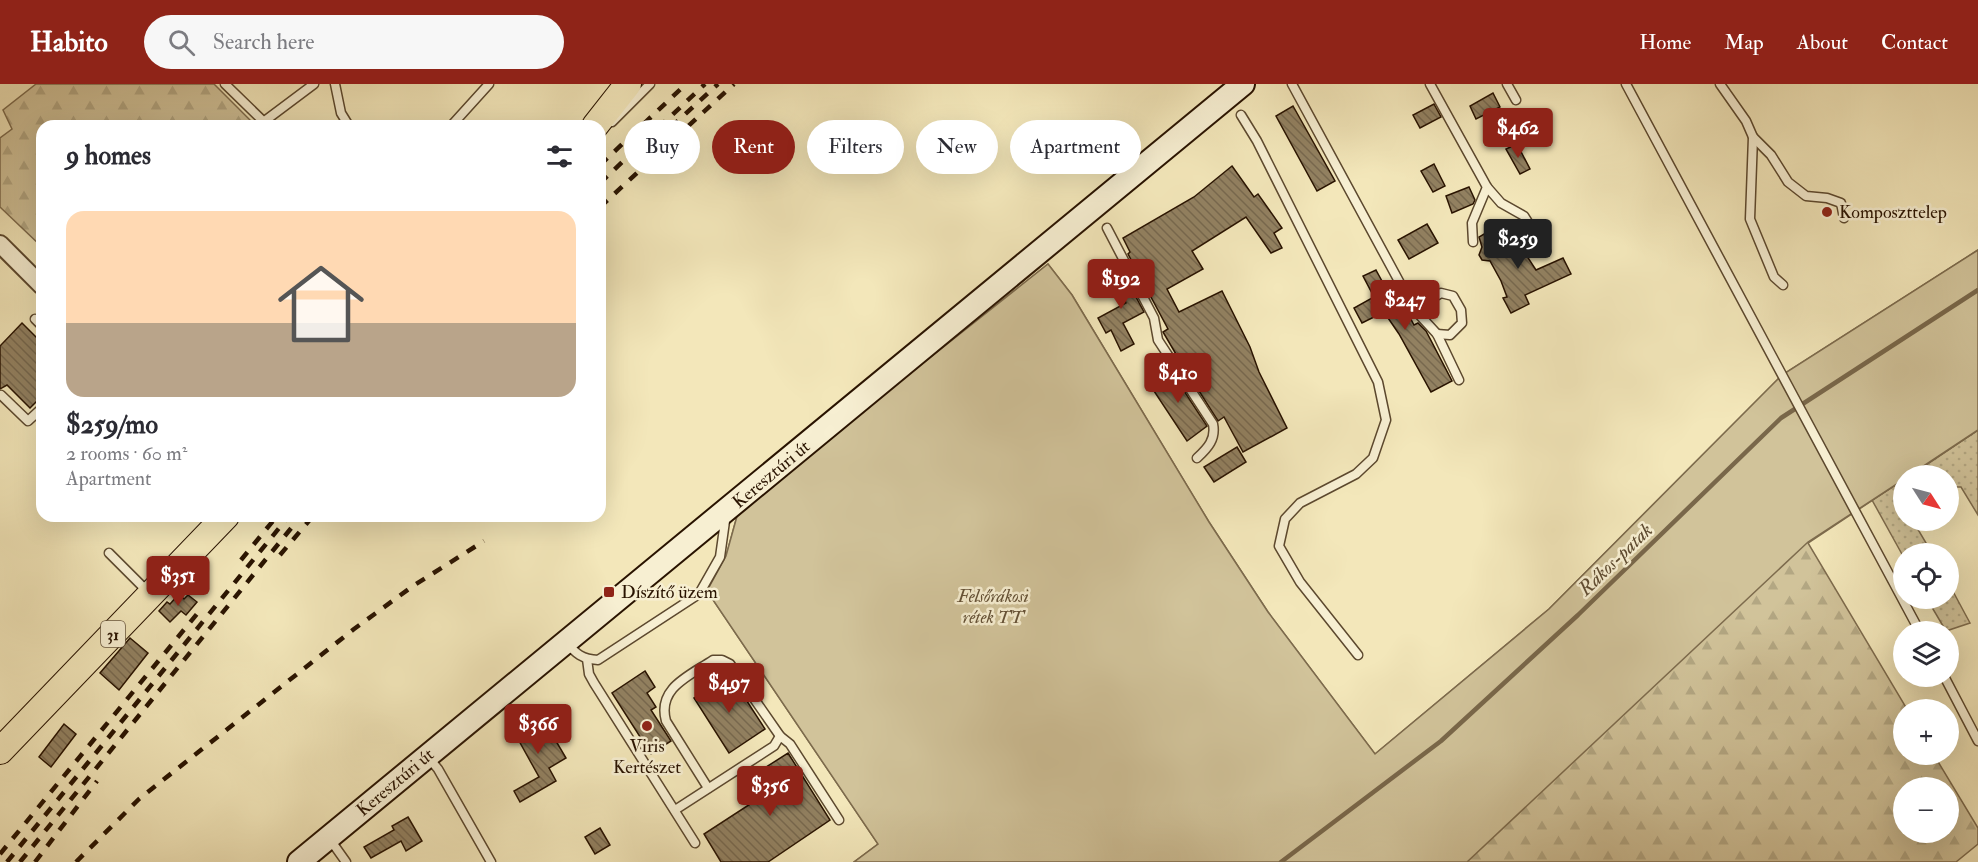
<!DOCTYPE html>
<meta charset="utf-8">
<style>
body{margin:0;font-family:"IM FELL Double Pica",serif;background:#f7f7f7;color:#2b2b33;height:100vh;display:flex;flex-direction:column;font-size:22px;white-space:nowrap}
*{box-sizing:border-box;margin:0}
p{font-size:20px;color:#7c7c81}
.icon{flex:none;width:33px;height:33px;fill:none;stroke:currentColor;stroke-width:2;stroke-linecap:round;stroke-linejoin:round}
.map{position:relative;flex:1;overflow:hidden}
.drawer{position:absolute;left:36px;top:36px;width:570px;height:402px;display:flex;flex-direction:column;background:#fff;border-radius:18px;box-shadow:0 6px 24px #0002}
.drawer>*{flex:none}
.top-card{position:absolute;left:624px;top:36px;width:570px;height:54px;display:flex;gap:12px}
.needle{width:39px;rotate:126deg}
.tools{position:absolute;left:1893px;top:381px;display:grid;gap:12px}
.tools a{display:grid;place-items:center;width:66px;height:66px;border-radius:50%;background:#fff;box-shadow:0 6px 24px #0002;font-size:30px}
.price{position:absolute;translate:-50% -51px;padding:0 14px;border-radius:6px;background:#8f2418;color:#fff;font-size:20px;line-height:39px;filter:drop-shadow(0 2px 3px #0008)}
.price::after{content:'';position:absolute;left:50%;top:36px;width:18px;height:14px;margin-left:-9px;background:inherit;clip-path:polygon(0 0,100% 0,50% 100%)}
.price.current{background:#222;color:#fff}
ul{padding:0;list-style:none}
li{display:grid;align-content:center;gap:12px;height:318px;padding:0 30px}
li+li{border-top:2px solid #e1e1e2}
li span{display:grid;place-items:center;height:186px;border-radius:18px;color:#555}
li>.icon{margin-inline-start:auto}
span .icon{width:108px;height:108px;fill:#fffc;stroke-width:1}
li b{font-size:26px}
h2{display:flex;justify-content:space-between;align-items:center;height:72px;padding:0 30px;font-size:26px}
.chip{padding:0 21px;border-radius:27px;background:#fff;box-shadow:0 6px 24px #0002;font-size:21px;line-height:54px}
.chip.current{background:#8f2418;color:#fff}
header{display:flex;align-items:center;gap:36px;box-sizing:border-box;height:84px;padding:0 30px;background:#8f2418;color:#fff}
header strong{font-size:28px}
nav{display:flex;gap:33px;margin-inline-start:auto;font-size:21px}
.search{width:420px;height:54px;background:#f7f7f7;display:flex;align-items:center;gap:15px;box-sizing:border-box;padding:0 21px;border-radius:33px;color:#7c7c81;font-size:22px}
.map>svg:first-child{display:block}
.grass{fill:url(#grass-dots);stroke:#7d6b4d;stroke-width:1.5}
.forest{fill:url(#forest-firs);stroke:#7d6b4d;stroke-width:1.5;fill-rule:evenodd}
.park{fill:#d1c39a;stroke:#7d6b4d;stroke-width:1.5}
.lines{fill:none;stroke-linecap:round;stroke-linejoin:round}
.stream{stroke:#79674a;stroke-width:4.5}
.building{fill:url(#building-back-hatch);stroke:#291300;stroke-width:1.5}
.service-casing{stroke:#5c482e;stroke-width:11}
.minor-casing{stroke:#5c482e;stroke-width:20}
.secondary-casing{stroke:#291300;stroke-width:26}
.primary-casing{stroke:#291300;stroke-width:28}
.service{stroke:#f7efd2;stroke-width:8}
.minor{stroke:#f7efd2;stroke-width:16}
.secondary{stroke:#f7efd2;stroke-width:22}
.primary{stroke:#f3e7ba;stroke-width:26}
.rail{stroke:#291300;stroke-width:4.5;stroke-dasharray:10 10;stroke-linecap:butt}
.poi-dot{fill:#8f2418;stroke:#f7efd2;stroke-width:2}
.labels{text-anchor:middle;stroke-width:5;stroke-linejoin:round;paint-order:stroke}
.shield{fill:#f7efd2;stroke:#67553f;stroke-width:1.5}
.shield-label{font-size:16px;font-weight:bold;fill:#291300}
.poi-label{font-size:18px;fill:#291300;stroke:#f7efd2;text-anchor:start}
.street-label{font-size:18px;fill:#291300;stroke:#f7efd2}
.park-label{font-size:18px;font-style:italic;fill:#645136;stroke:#f7efd2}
.water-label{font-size:20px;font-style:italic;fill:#5e4b31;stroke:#f7efd2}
</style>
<header>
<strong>Habito</strong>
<div class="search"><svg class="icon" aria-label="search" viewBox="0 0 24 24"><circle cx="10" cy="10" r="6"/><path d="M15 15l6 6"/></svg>Search here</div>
<nav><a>Home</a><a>Map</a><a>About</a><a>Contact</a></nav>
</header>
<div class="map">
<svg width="1978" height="778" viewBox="0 0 1978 778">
<defs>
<pattern id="grass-dots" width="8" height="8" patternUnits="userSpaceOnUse" patternTransform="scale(1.5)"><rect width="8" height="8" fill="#d1c39a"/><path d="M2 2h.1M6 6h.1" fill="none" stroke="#b3a783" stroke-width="1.8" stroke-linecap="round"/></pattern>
<pattern id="forest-firs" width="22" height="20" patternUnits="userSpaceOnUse" patternTransform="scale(1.5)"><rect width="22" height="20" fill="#d1c39a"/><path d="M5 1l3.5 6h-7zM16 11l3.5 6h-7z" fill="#b3a783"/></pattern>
<pattern id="building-back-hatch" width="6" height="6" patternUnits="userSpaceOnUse" patternTransform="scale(1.5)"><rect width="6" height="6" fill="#928161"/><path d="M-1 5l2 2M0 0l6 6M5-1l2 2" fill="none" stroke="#77684e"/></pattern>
</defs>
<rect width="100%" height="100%" fill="#f3e7ba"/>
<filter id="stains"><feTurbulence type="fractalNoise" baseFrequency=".00333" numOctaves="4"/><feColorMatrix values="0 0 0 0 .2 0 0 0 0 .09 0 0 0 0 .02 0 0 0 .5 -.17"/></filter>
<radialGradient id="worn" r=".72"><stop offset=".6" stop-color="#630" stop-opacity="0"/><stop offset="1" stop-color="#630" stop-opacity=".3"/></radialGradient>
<g class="grass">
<polygon points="1978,346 1978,431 1961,403 1949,403 1948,392 1910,392"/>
<polygon points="1903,396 1904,436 1913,437 1932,469 1904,470 1903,472 1872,416"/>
<polygon points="1949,500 1970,539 1946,547 1927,515 1948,514"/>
</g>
<g class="forest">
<polygon points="36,0 214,0 253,39 251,42 42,42 42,163 0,123 0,54 12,45 3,26"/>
<path d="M 1978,166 L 1978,346 L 1910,391 L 1904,392 L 1903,396 L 1808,459 L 1907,625 L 1904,626 L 1904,670 L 1934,671 L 1978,744 L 1978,760 L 1956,778 L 854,778 L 878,760 L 707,507 L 726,472 L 739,425 L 1048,180 L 1072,211 L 1209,438 L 1268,528 L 1375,670 L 1549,525 L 1782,291 ZM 1904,704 L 1948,704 L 1948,748 L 1904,748 Z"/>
</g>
<polygon class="park" points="1978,166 1978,346 1910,391 1904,392 1903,396 1808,458 1467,778 854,778 878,760 707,507 726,472 739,425 1048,180 1072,211 1209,438 1268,528 1375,670 1549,525 1782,291"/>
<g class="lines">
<polyline class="stream" points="1281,778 1441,657 1578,531 1781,334 1978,206"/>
</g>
<g class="building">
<polygon points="1493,9 1500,23 1476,35 1470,22"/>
<polygon points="1434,20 1441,33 1420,44 1413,31"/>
<polygon points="1293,22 1335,97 1317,107 1276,32"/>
<polygon points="1517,60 1530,85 1520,90 1506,65"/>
<polygon points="1434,80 1445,102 1433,108 1421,87"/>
<polygon points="1232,82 1254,113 1258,110 1282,144 1274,149 1282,164 1271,169 1246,133 1192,167 1203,185 1167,205 1179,228 1222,207 1250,263 1259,288 1287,344 1243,368 1224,333 1218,337 1180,277 1163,248 1168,245 1128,170 1130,168 1123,154 1194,113"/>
<polygon points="1469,103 1475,116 1473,120 1452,129 1446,112"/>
<polygon points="1427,140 1438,159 1409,175 1398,156"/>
<polygon points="1494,144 1505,163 1517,157 1536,186 1563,174 1571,190 1525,211 1529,220 1511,229 1503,214 1507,213 1501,197 1490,177 1482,176 1479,171 1482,163 1479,153"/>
<polygon points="1116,176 1144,228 1123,239 1134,260 1121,267 1111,246 1106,249 1098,234 1126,219 1107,181"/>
<polygon points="1376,186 1389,210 1396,207 1414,241 1418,239 1426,247 1452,297 1431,308 1399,250 1384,228 1362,239 1354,224 1374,213 1363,192"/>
<polygon points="22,239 42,259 42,312 30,324 7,301 0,305 0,262"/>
<polygon points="1169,284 1207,342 1187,357 1148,298"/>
<polygon points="1237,363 1246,378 1214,398 1204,383"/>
<polygon points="179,510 184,515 188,511 197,518 186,531 181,527 170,538 159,527 167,518 170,520"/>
<polygon points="130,554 148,569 119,606 100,589"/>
<polygon points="645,587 655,603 647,609 656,623 651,626 671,657 651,670 612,609"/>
<polygon points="730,591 765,645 729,669 694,614"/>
<polygon points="540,630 566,674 549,684 556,697 520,718 514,707 539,693 513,646"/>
<polygon points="64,640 76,650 51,683 39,673"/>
<polygon points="788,669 830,736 768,778 721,778 704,750 758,715 746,696"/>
<polygon points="408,733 422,757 406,767 401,757 371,774 364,763 394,746 392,742"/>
<polygon points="600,744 610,761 595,770 585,753"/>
</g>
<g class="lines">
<g class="service-casing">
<g id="service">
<polyline points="225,0 263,37"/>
<polyline points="335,0 341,29 349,42"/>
<polyline points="1292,0 1414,225 1437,250 1459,296"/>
<polyline points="1430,0 1487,103 1472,139 1473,158"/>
<polyline points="1507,0 1516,16"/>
<polyline points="1626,0 1920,548"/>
<polyline points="1720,0 1746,37 1753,53 1750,135 1774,193 1783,201"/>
<polyline points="1241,31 1257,57 1378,298 1386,336 1373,374 1356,390 1300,419 1285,435 1279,462 1300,498 1358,571"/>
<polyline points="612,38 650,0"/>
<polyline points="258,42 314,0"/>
<polyline points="451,42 489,0"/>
<polyline points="1753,53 1771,71 1788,98 1806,112 1827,114 1841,119 1844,134"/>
<polyline points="1487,103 1501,119 1524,132 1546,167"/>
<path d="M 1107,144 L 1154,234 L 1158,256 L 1213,340 C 1216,355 1208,364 1197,374"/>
<polyline points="1414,225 1441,209 1453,212 1461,226 1462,239 1450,251 1437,250"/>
<polyline points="35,235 42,242"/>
<polyline points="1,311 28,337 42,324"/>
<polyline points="42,359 42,368"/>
<polyline points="109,469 148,508"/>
<path d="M 566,558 C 576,570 582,575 598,576 L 699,510 L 720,473 L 726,430"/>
<polyline points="587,575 589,590 594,599 695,759"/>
<polyline points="1944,592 1978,657"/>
<polyline points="428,673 438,685 491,778"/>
<path d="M 708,704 L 666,637 C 657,604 689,592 713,576 L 722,576 L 730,580 L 780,652 L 790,660 L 839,736"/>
<polyline points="675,726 774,662 780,652"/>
<polyline points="329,754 346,778"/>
</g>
</g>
<g class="minor-casing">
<polyline id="minor" points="0,160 42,202"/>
</g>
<g class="secondary-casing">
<polyline id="secondary" points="299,778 1243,0"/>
</g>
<g class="primary-casing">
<g id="primary">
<polyline points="595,42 628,0"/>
<polyline points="0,667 226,432"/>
</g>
</g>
<use href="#service" class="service"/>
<use href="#minor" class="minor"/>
<use href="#secondary" class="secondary"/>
<use href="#primary" class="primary"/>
<g class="rail">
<polyline points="656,57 718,0"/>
<polyline points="600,81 686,0"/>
<polyline points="600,99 705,0"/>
<polyline points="600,123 734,0"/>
<polyline points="280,471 313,432"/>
<polyline points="241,476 277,432"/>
<polyline points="0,770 201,525"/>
<polyline points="7,778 289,432"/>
<polyline points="20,778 301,432"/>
<polyline points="35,778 97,697"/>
<polyline points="76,778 139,715 354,545 413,502 484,457"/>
</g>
</g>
<g class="poi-dot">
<circle cx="1827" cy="128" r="6"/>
<rect x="603" y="502" width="12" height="12" rx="3"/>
<circle cx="647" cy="642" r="6"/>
</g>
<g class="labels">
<rect class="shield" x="101" y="537" width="24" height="26" rx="4.5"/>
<g class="shield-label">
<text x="113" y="556">31</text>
</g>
<g class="poi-label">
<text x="1839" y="134">Komposzttelep</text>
<text x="621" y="514">Díszítő üzem</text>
<text x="647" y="668" text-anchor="middle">Viris<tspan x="647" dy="21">Kertészet</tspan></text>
</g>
<g class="street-label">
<text transform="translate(771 390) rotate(-40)" y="6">Keresztúri út</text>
<text transform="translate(395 698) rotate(-40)" y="6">Keresztúri út</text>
</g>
<g class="park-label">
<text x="993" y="518">Felsőrákosi<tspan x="993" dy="21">rétek TT</tspan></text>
</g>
<g class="water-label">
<text transform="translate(1615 475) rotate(-44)" y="7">Rákos-patak</text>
</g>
</g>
<rect width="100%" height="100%" filter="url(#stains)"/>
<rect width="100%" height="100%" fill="url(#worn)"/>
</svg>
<div class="tools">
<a><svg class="needle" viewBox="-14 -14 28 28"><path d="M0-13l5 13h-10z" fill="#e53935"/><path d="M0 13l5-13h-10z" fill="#7c7c81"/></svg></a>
<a><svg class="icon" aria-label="locate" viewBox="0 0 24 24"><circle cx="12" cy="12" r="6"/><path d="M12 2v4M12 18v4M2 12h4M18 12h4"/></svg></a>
<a><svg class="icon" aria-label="layers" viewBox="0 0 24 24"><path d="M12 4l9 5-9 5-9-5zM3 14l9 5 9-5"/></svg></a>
<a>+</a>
<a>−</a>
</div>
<b class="price" style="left:1518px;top:75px">$462</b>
<b class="price current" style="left:1518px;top:186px">$259</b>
<b class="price" style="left:1121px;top:226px">$192</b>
<b class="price" style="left:1405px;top:247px">$247</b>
<b class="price" style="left:1178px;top:320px">$410</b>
<b class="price" style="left:178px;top:523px">$351</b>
<b class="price" style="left:729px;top:630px">$497</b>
<b class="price" style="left:538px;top:671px">$366</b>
<b class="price" style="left:770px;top:733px">$356</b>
<div class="top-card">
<a class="chip">Buy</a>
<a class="chip current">Rent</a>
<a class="chip">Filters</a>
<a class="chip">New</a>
<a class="chip">Apartment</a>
</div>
<section class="drawer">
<h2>9 homes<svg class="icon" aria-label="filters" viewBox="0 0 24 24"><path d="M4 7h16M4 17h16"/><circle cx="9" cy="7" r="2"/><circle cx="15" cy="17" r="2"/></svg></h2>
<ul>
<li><span style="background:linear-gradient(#ffd9b3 60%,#b9a48a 0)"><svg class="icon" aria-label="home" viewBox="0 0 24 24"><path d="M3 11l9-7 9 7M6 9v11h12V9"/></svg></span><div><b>$259/mo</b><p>2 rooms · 60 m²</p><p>Apartment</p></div></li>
</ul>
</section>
</div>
